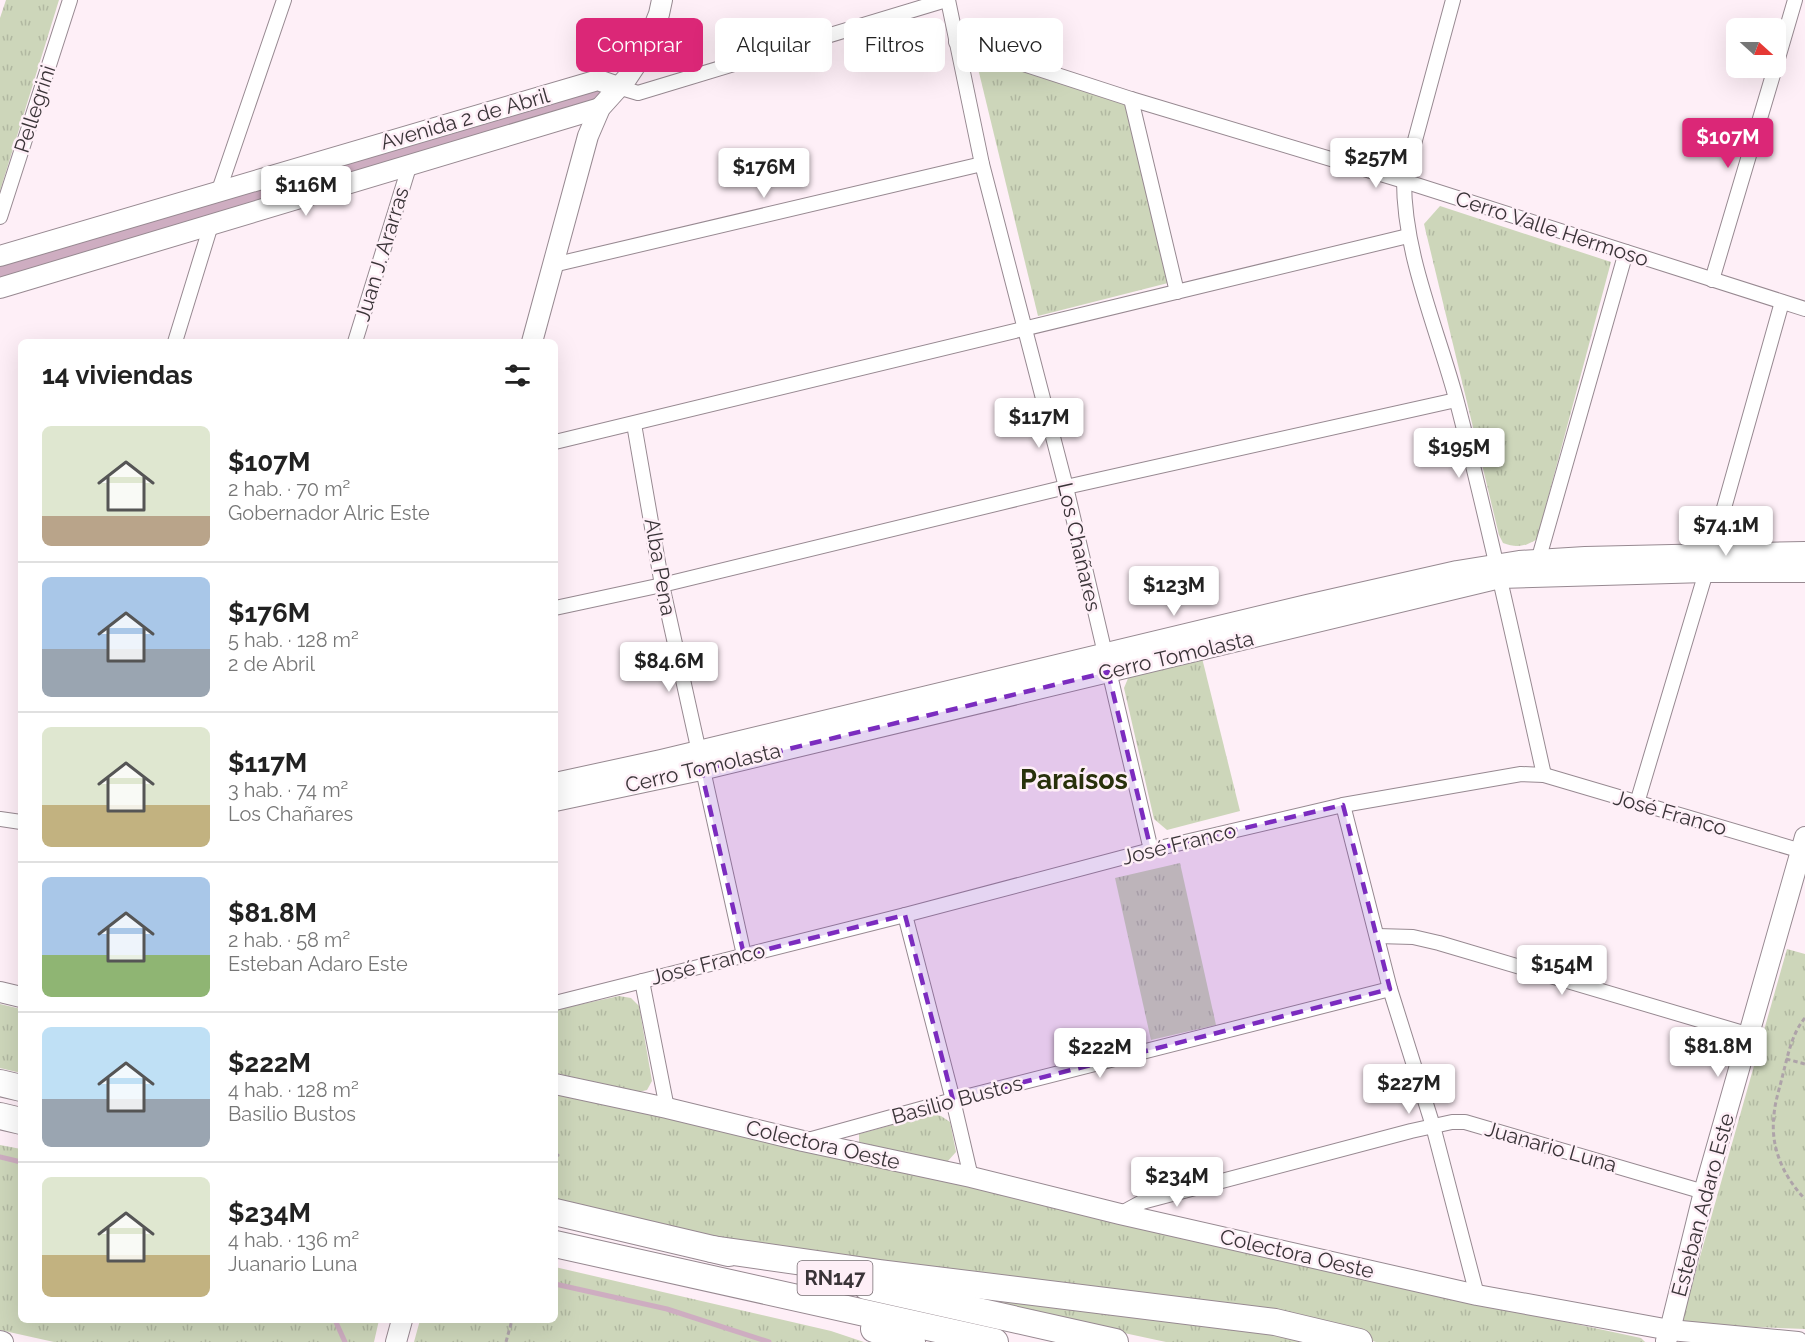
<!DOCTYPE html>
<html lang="es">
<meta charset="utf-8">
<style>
body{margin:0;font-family:Raleway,sans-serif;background:#f6f6f6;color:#222;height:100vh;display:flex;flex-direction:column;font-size:22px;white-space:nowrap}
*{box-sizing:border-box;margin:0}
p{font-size:20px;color:#767676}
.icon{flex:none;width:33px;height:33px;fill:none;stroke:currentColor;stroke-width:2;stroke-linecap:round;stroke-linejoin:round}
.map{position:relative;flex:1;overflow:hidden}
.sheet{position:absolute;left:18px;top:339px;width:540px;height:984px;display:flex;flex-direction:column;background:#fff;border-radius:9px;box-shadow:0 6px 24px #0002}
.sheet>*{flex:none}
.guide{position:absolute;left:576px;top:18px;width:570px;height:54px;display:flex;gap:12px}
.needle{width:39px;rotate:111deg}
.tools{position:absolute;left:1726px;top:18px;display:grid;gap:12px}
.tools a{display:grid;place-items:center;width:60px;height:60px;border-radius:9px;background:#fff;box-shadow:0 6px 24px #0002;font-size:30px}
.price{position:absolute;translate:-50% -51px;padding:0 14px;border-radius:6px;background:#fff;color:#222;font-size:20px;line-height:39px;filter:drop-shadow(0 2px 3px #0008)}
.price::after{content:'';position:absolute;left:50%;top:36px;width:18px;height:14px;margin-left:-9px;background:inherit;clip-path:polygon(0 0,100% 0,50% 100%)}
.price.active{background:#db2777;color:#fff}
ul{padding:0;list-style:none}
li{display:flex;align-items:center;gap:18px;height:150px;padding:0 24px}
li+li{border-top:2px solid #e0e0e0}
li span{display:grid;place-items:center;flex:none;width:168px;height:120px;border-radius:9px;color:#555}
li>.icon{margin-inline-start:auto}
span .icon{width:72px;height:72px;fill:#fffc;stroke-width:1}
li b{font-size:26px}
h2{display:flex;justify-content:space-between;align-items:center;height:72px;padding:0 24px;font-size:26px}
.pill{padding:0 21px;border-radius:9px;background:#fff;box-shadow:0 6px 24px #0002;font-size:21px;line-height:54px}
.pill.active{background:#db2777;color:#fff}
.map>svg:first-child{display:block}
.grass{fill:url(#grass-tufts)}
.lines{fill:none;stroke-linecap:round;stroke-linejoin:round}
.stream{stroke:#ceadc1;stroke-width:5}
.canal{stroke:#ceadc1;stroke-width:18}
.street-casing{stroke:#978991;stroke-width:16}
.secondary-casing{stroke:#978991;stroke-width:22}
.highway-casing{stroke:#978991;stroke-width:28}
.path{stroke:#aea3a9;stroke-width:3;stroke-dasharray:4.5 3;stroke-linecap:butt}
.street{stroke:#fff;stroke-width:14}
.secondary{stroke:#fff;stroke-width:20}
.highway{stroke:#fff;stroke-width:26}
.marked{fill:#7b2cbf;fill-opacity:0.2;stroke:#7b2cbf;stroke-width:4.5;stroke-dasharray:12 8;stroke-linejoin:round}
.labels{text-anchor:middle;stroke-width:5;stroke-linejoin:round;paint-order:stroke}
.shield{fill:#feeff7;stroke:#756c71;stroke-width:1.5}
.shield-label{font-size:20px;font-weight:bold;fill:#3a3438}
.street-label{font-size:21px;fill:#3a3438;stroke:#feeff7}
.district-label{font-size:27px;font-weight:bold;fill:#28310b;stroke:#feeff7}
</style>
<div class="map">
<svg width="1805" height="1342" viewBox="0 0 1805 1342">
<defs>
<pattern id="grass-tufts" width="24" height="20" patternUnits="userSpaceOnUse" patternTransform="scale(1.5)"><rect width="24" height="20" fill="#cdd6ba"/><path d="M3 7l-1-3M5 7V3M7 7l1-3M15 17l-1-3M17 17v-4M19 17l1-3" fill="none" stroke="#b1b8a1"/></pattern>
</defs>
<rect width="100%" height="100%" fill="#feeff7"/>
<g class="grass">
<polygon points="6,0 59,0 0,191 0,18"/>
<polygon points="975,56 1124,101 1168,283 1038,316"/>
<polygon points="596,86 599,99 0,279 0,263"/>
<path d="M 1440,206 L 1611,262 L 1537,539 C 1525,547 1516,548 1503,543 L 1499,535 L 1424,224 Z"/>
<polygon points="1202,658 1240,811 1167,830 1154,819 1124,688 1129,676"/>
<polygon points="1180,863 1216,1025 1151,1040 1115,878"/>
<polygon points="1787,949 1805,954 1805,1329 1681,1324"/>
<polygon points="619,996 631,998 639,1006 652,1081 647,1090 639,1092 555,1073 555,1010"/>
<polygon points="0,1004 21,1009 21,1073 0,1068"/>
<polygon points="555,1091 1500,1308 1641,1338 1645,1342 1376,1342 1326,1326 762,1249 555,1202"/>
<polygon points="932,1114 941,1116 950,1122 956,1152 947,1162 940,1163 859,1142 859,1134"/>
<polygon points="0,1145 21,1149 21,1320 379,1320 374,1342 54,1342 0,1330"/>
<polygon points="555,1267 831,1331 864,1342 414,1342 420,1320 555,1320"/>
<polygon points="972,1290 1332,1342 1166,1342 962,1298"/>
</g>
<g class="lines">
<g class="stream">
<polyline points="0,1157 21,1162"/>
<polyline points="555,1284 667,1309 769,1342"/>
<polyline points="335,1320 345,1342"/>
</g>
<polyline class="canal" points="0,271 600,94"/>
<g class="street-casing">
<g id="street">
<polyline points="948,0 982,164 1066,487 1151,850"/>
<path d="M 1453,0 L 1404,181 C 1404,256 1438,330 1457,402 C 1489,525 1516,650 1544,775"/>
<polyline points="956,42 1131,99 1404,181 1805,309"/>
<polyline points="1776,65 1795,0"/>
<polyline points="618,87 638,93 946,0"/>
<polyline points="1131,99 1177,292"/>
<polyline points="219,190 284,0"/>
<polyline points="0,217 70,0"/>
<polyline points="553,265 982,164"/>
<polyline points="1712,280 1775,68"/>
<polyline points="175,342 211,225"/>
<polyline points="355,342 409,167"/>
<polyline points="634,424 662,585 744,955"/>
<polyline points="555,442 1408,236"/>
<polyline points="1536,568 1626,252"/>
<polyline points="555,608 662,585 1066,487 1456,400"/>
<polyline points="1637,803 1706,572 1782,302"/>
<polyline points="1343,805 1390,989 1433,1126 1477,1295"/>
<polyline points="0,819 21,822"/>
<polyline points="905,915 953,1100 971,1177"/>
<polyline points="1377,936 1413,937 1439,943 1750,1035"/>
<polyline points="642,981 667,1108"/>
<polyline points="555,1003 905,915 1151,850 1343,805 1521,774 1544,775 1805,852"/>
<polyline points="808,1140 953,1100 1390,989"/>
<polyline points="1120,1214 1142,1202 1411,1131 1452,1122 1465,1122 1704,1192"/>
</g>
</g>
<g class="secondary-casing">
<g id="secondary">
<polyline points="0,256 598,80 618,87"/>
<polyline points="0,288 600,108"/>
<polyline points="532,342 588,136 600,108 627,78 643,54 659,14 662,0"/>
<polyline points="555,783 661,760 1307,605 1457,571 1519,561 1585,557 1805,552"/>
<polyline points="555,801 701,770 1500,578 1706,572 1805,572"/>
<polyline points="0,992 21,997"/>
<polyline points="555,1084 667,1108 803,1141 971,1177 1120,1214 1477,1295 1670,1330 1798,1342"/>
<polyline points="0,1341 3,1342"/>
<polyline points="1666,1341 1670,1330 1704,1192 1805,837"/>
<polyline points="396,1342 402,1320"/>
</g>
</g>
<g class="highway-casing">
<g id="highway">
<polyline points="0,1083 21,1088"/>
<polyline points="0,1116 21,1121"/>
<polyline points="555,1212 729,1253"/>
<polyline points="555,1244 995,1342"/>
<polyline points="712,1249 880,1273 1275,1322 1359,1342"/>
<polyline points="866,1286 1115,1342"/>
<polyline points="874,1329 912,1342"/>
</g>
</g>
<g class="path">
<path d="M 1805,1018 C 1792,1033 1788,1055 1783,1074 C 1780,1087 1775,1101 1774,1115 C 1770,1147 1783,1176 1805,1199"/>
<polyline points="1786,1059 1805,1064"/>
<polyline points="555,1155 558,1155 555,1165"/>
<polyline points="506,1342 512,1320"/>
</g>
<use href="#street" class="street"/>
<use href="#secondary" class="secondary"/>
<use href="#highway" class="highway"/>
</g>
<path class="marked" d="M 1108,672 L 1151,850 L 1343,805 L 1390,989 L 953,1100 L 905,915 L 744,955 L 701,770 Z"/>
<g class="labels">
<rect class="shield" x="797.5" y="1261" width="75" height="34" rx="4.5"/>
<g class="shield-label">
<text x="835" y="1285">RN147</text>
</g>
<g class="street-label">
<text transform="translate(35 109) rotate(-72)" y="7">Pellegrini</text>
<text transform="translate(465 119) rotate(-16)" y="7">Avenida 2 de Abril</text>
<text transform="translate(1552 229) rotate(18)" y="7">Cerro Valle Hermoso</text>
<text transform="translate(382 254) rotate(-73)" y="7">Juan J. Ararras</text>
<text transform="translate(1079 547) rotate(77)" y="7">Los Chañares</text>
<text transform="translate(660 567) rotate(80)" y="7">Alba Pena</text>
<text transform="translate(1176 656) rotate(-13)" y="7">Cerro Tomolasta</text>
<text transform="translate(703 768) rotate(-13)" y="7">Cerro Tomolasta</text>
<text transform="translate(1670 813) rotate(16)" y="7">José Franco</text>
<text transform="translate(1179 844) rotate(-14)" y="7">José Franco</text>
<text transform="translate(708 964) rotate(-14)" y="7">José Franco</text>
<text transform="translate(957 1100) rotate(-15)" y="7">Basilio Bustos</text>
<text transform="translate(823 1145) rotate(13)" y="7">Colectora Oeste</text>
<text transform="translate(1551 1147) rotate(16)" y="7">Juanario Luna</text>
<text transform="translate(1703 1205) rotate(-75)" y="7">Esteban Adaro Este</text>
<text transform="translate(1297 1254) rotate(13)" y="7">Colectora Oeste</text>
</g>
<g class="district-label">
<text x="1074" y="789">Paraísos</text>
</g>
</g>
</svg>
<div class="tools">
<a><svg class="needle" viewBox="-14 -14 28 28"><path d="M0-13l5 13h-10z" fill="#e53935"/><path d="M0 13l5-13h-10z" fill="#767676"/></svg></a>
</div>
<b class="price active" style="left:1728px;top:169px">$107M</b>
<b class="price" style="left:1376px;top:189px">$257M</b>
<b class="price" style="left:764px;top:199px">$176M</b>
<b class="price" style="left:306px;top:217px">$116M</b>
<b class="price" style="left:1039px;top:449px">$117M</b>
<b class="price" style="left:1459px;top:479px">$195M</b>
<b class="price" style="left:1726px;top:557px">$74.1M</b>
<b class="price" style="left:1174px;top:617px">$123M</b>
<b class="price" style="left:669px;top:693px">$84.6M</b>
<b class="price" style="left:1562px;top:996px">$154M</b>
<b class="price" style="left:1718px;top:1078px">$81.8M</b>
<b class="price" style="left:1100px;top:1079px">$222M</b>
<b class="price" style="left:1409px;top:1115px">$227M</b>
<b class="price" style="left:1177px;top:1208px">$234M</b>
<div class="guide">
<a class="pill active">Comprar</a>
<a class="pill">Alquilar</a>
<a class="pill">Filtros</a>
<a class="pill">Nuevo</a>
</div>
<section class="sheet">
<h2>14 viviendas<svg class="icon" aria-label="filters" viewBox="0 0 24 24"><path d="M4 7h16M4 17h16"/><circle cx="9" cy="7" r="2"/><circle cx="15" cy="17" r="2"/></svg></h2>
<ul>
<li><span style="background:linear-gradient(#dfe7d0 75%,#b9a48a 0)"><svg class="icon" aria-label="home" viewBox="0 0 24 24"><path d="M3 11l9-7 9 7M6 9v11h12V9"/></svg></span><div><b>$107M</b><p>2 hab. · 70 m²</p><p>Gobernador Alric Este</p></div></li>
<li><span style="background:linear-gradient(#a9c7e8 60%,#9aa5b1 0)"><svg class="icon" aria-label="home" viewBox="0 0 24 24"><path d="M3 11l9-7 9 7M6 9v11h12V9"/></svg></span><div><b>$176M</b><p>5 hab. · 128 m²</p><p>2 de Abril</p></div></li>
<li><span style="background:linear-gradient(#dfe7d0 65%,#c2b280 0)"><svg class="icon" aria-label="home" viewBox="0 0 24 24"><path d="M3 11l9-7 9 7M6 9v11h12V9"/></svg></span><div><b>$117M</b><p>3 hab. · 74 m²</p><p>Los Chañares</p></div></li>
<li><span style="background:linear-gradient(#a9c7e8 65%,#8fb573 0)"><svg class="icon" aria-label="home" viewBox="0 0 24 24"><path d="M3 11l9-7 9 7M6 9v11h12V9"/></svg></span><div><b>$81.8M</b><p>2 hab. · 58 m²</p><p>Esteban Adaro Este</p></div></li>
<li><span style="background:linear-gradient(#bfe0f5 60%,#9aa5b1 0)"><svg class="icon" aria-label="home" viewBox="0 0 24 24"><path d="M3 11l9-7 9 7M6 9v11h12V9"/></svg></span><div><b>$222M</b><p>4 hab. · 128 m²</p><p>Basilio Bustos</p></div></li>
<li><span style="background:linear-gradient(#dfe7d0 65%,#c2b280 0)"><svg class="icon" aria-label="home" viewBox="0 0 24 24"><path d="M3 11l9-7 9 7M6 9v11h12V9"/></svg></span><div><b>$234M</b><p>4 hab. · 136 m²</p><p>Juanario Luna</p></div></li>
</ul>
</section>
</div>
